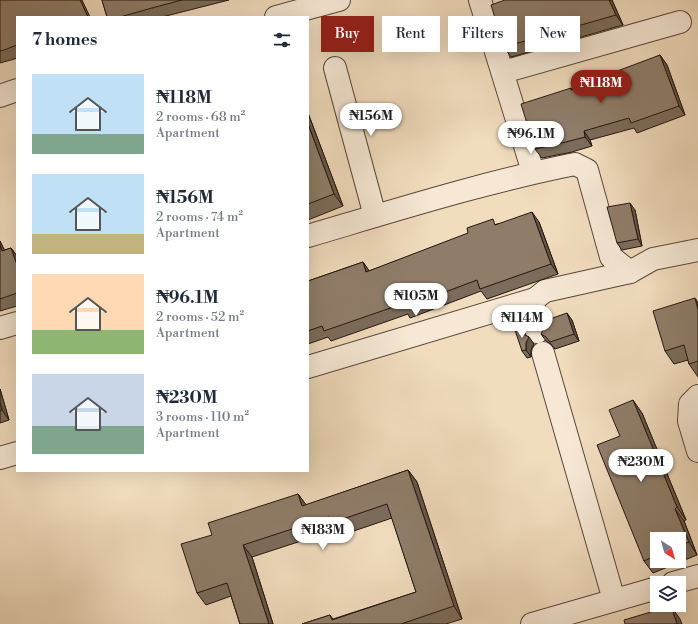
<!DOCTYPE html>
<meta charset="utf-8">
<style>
body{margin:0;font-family:"Libre Bodoni",serif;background:#f2f2f3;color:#1f2937;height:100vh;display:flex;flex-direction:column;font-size:15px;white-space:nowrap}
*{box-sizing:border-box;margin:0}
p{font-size:13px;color:#747a83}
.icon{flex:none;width:22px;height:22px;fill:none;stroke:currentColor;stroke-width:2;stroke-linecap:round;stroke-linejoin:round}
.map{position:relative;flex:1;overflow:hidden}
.panel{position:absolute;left:16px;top:16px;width:293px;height:456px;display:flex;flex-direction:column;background:#fff;border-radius:0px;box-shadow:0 4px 16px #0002}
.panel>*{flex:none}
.top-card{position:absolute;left:321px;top:16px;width:317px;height:36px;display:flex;gap:8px}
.needle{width:26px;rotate:143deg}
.buttons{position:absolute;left:650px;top:532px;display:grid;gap:8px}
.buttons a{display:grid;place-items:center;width:36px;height:36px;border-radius:0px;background:#fff;box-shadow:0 4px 16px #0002;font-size:20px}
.price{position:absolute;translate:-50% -34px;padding:0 9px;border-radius:14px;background:#fff;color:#222;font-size:13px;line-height:26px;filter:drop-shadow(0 1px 2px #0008)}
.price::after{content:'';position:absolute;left:50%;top:24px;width:12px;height:9px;margin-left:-6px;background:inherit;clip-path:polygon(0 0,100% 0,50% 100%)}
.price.active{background:#8f2418;color:#fff}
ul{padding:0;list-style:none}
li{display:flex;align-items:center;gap:12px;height:100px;padding:0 16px}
li span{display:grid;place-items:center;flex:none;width:112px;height:80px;border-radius:0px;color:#555}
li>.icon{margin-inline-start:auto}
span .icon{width:48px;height:48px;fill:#fffc;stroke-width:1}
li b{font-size:17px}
h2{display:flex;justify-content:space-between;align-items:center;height:48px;padding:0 16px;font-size:17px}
.tag{padding:0 14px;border-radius:0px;background:#fff;box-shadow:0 4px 16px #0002;font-size:14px;line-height:36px}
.tag.active{background:#8f2418;color:#fff}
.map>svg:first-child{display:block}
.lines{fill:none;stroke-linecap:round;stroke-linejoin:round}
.minor-casing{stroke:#58483b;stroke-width:24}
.minor{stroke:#f6e8d5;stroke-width:22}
.wall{fill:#7b6c5b;stroke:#25160f;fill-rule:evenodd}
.shaded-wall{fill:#64584a;stroke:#25160f}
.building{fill:#8f7d6a;stroke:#25160f}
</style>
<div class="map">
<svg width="698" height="624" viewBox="0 0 698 624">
<rect width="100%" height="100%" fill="#f1dcbe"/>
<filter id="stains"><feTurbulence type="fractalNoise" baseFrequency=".005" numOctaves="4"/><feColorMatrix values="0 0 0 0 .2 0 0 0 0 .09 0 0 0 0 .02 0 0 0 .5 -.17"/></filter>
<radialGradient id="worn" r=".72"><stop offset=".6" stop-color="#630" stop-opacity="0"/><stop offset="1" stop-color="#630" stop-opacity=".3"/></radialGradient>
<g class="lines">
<g class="minor-casing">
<g id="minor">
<polyline points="480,0 533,172"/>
<polyline points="276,17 339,0"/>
<polyline points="335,68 375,216"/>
<polyline points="503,72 680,22"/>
<polyline points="0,96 17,90"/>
<path d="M 308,236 C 396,210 485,182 575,164 L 587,170 L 611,257 L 630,272 L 653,259 L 698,250"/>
<polyline points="0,328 17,323"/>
<polyline points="537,332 532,312 535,299 545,291 630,272"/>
<polyline points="543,353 614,600"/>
<polyline points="308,367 535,299"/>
<polyline points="698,396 690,404 689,421 698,451"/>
<polyline points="0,458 17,453"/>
<polyline points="673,583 698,576"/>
<polyline points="532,624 657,588"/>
</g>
</g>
<use href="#minor" class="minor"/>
</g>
<g class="wall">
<polygon points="0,0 17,17 17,58 11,60 0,63"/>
<polygon points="102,0 229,0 162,17 107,17"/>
<polygon points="612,0 623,25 511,57 504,47"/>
<polygon points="660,55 667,65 685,115 637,133 634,128 590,140 592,146 572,152 542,158 535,149 571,88 572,90 614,78"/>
<polygon points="308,113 343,206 308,220"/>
<polygon points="635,210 642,246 622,250 617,243"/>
<polygon points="539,222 558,274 487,299 481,291 410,318 408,314 331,341 328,337 308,344 308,281 363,262 369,271 497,224"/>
<polygon points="0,241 4,250 11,248 17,256 17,306 0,311"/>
<polygon points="695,298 698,303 698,377 689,364 688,360 674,364 665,351"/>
<polygon points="572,320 579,341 555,349 551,344 546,341 541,334"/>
<polygon points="524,334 534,344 531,350 531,357 527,358 522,351"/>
<polygon points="0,389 9,420 0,423"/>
<path d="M 642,413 L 686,520 L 684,521 L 697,555 L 653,573 L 644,561 L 620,436 ZM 657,539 L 679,539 L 679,561 L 657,561 Z"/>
<polygon points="408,470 417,482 462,619 446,624 302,624 330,615 333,619 416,592 392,518 339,536 335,530 252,557 273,624 240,624 231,596 206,605 197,593 212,535 298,494 306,505"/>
</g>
<g class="shaded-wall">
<polygon points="80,0 82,0 90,17 88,17"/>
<polygon points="609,0 612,0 623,25 616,15"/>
<polygon points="660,55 667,65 685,115 679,106"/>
<polygon points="308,113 343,206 334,194 308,124"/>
<polygon points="584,131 590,140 592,146 585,137"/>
<polygon points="630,203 635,210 642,246 638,239"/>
<polygon points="532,212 539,222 558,274 551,264"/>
<polygon points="0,241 10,261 2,251 0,245"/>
<polygon points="11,248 17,256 17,265"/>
<polygon points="363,262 370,272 366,272"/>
<polygon points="695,298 698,303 698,310"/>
<polygon points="567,313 572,320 579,341 574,334"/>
<polygon points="520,329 525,336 529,337 534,344 531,350 531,357 526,350 526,343"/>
<polygon points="0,389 9,420 2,410 0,403"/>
<polygon points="633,400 642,413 686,520 677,507"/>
<polygon points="408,470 417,482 462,619 454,606"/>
<polygon points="298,494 307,506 302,506"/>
<polygon points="675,509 684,521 697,555 689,542"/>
<polygon points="243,545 252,557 273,624 269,624"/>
<polygon points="671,606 680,619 682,624 677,624"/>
</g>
<g class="building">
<polygon points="0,0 80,0 88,17 17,17 17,45 4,50 0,51"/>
<polygon points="102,0 182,0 152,8 120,17 107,17"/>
<polygon points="505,0 609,0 616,15 504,47 491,5"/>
<polygon points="660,55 679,106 631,123 629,118 584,131 585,137 566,142 535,149 521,104 571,88 571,90 614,78 612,73"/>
<polygon points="308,124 334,194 308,204"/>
<polygon points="630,203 638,239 617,243 607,207"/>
<polygon points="532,212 551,264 480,289 477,280 403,308 402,304 324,331 322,326 308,331 308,281 363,262 366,272 468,233 467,228 493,219 495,225"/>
<polygon points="0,245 2,251 11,248 17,265 17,293 0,299"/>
<polygon points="695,298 698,310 698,361 689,364 684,345 665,351 653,311"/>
<polygon points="567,313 574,334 550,342 546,337 541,334 544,328 544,321"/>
<polygon points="520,329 523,334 529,337 526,343 526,350 522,351 515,330"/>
<polygon points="633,400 677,507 675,509 689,542 679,546 679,539 657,539 657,555 644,561 597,445 620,436 609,410"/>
<polygon points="0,403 2,410 0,411"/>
<polygon points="408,470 454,606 401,624 302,624 330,615 332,620 416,592 387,504 331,523 329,517 243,545 269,624 240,624 227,583 197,593 181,544 212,535 208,523 298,494 302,506"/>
<polygon points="671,606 677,624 625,624 624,620"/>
</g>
<rect width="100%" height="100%" filter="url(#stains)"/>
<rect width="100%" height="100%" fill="url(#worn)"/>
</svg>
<div class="buttons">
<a><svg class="needle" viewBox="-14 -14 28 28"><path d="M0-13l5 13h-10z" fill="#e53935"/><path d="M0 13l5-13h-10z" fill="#747a83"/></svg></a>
<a><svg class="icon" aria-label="layers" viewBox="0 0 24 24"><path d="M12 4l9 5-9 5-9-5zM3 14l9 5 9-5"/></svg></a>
</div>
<b class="price active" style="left:601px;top:104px">₦118M</b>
<b class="price" style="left:371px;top:137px">₦156M</b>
<b class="price" style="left:531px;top:155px">₦96.1M</b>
<b class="price" style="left:416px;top:317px">₦105M</b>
<b class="price" style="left:522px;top:339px">₦114M</b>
<b class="price" style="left:641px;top:483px">₦230M</b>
<b class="price" style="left:323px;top:551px">₦183M</b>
<div class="top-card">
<a class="tag active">Buy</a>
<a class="tag">Rent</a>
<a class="tag">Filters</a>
<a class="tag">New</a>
</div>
<section class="panel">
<h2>7 homes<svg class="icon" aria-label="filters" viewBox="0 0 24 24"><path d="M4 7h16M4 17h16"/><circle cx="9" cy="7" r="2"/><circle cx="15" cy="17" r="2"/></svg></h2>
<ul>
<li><span style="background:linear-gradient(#bfe0f5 75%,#7fa58c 0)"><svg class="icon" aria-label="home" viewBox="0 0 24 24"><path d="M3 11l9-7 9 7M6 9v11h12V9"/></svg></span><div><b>₦118M</b><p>2 rooms · 68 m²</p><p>Apartment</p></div></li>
<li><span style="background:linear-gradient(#bfe0f5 75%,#c2b280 0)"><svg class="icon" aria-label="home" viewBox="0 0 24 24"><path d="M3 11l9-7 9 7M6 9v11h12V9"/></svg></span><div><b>₦156M</b><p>2 rooms · 74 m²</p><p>Apartment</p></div></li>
<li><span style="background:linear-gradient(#ffd9b3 70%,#8fb573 0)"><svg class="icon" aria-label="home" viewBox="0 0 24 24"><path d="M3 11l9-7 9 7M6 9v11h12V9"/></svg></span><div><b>₦96.1M</b><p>2 rooms · 52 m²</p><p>Apartment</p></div></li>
<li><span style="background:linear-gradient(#c9d6e8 65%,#7fa58c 0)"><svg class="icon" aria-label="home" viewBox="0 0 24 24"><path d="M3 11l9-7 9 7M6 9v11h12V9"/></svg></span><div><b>₦230M</b><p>3 rooms · 110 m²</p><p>Apartment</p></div></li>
</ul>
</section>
</div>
